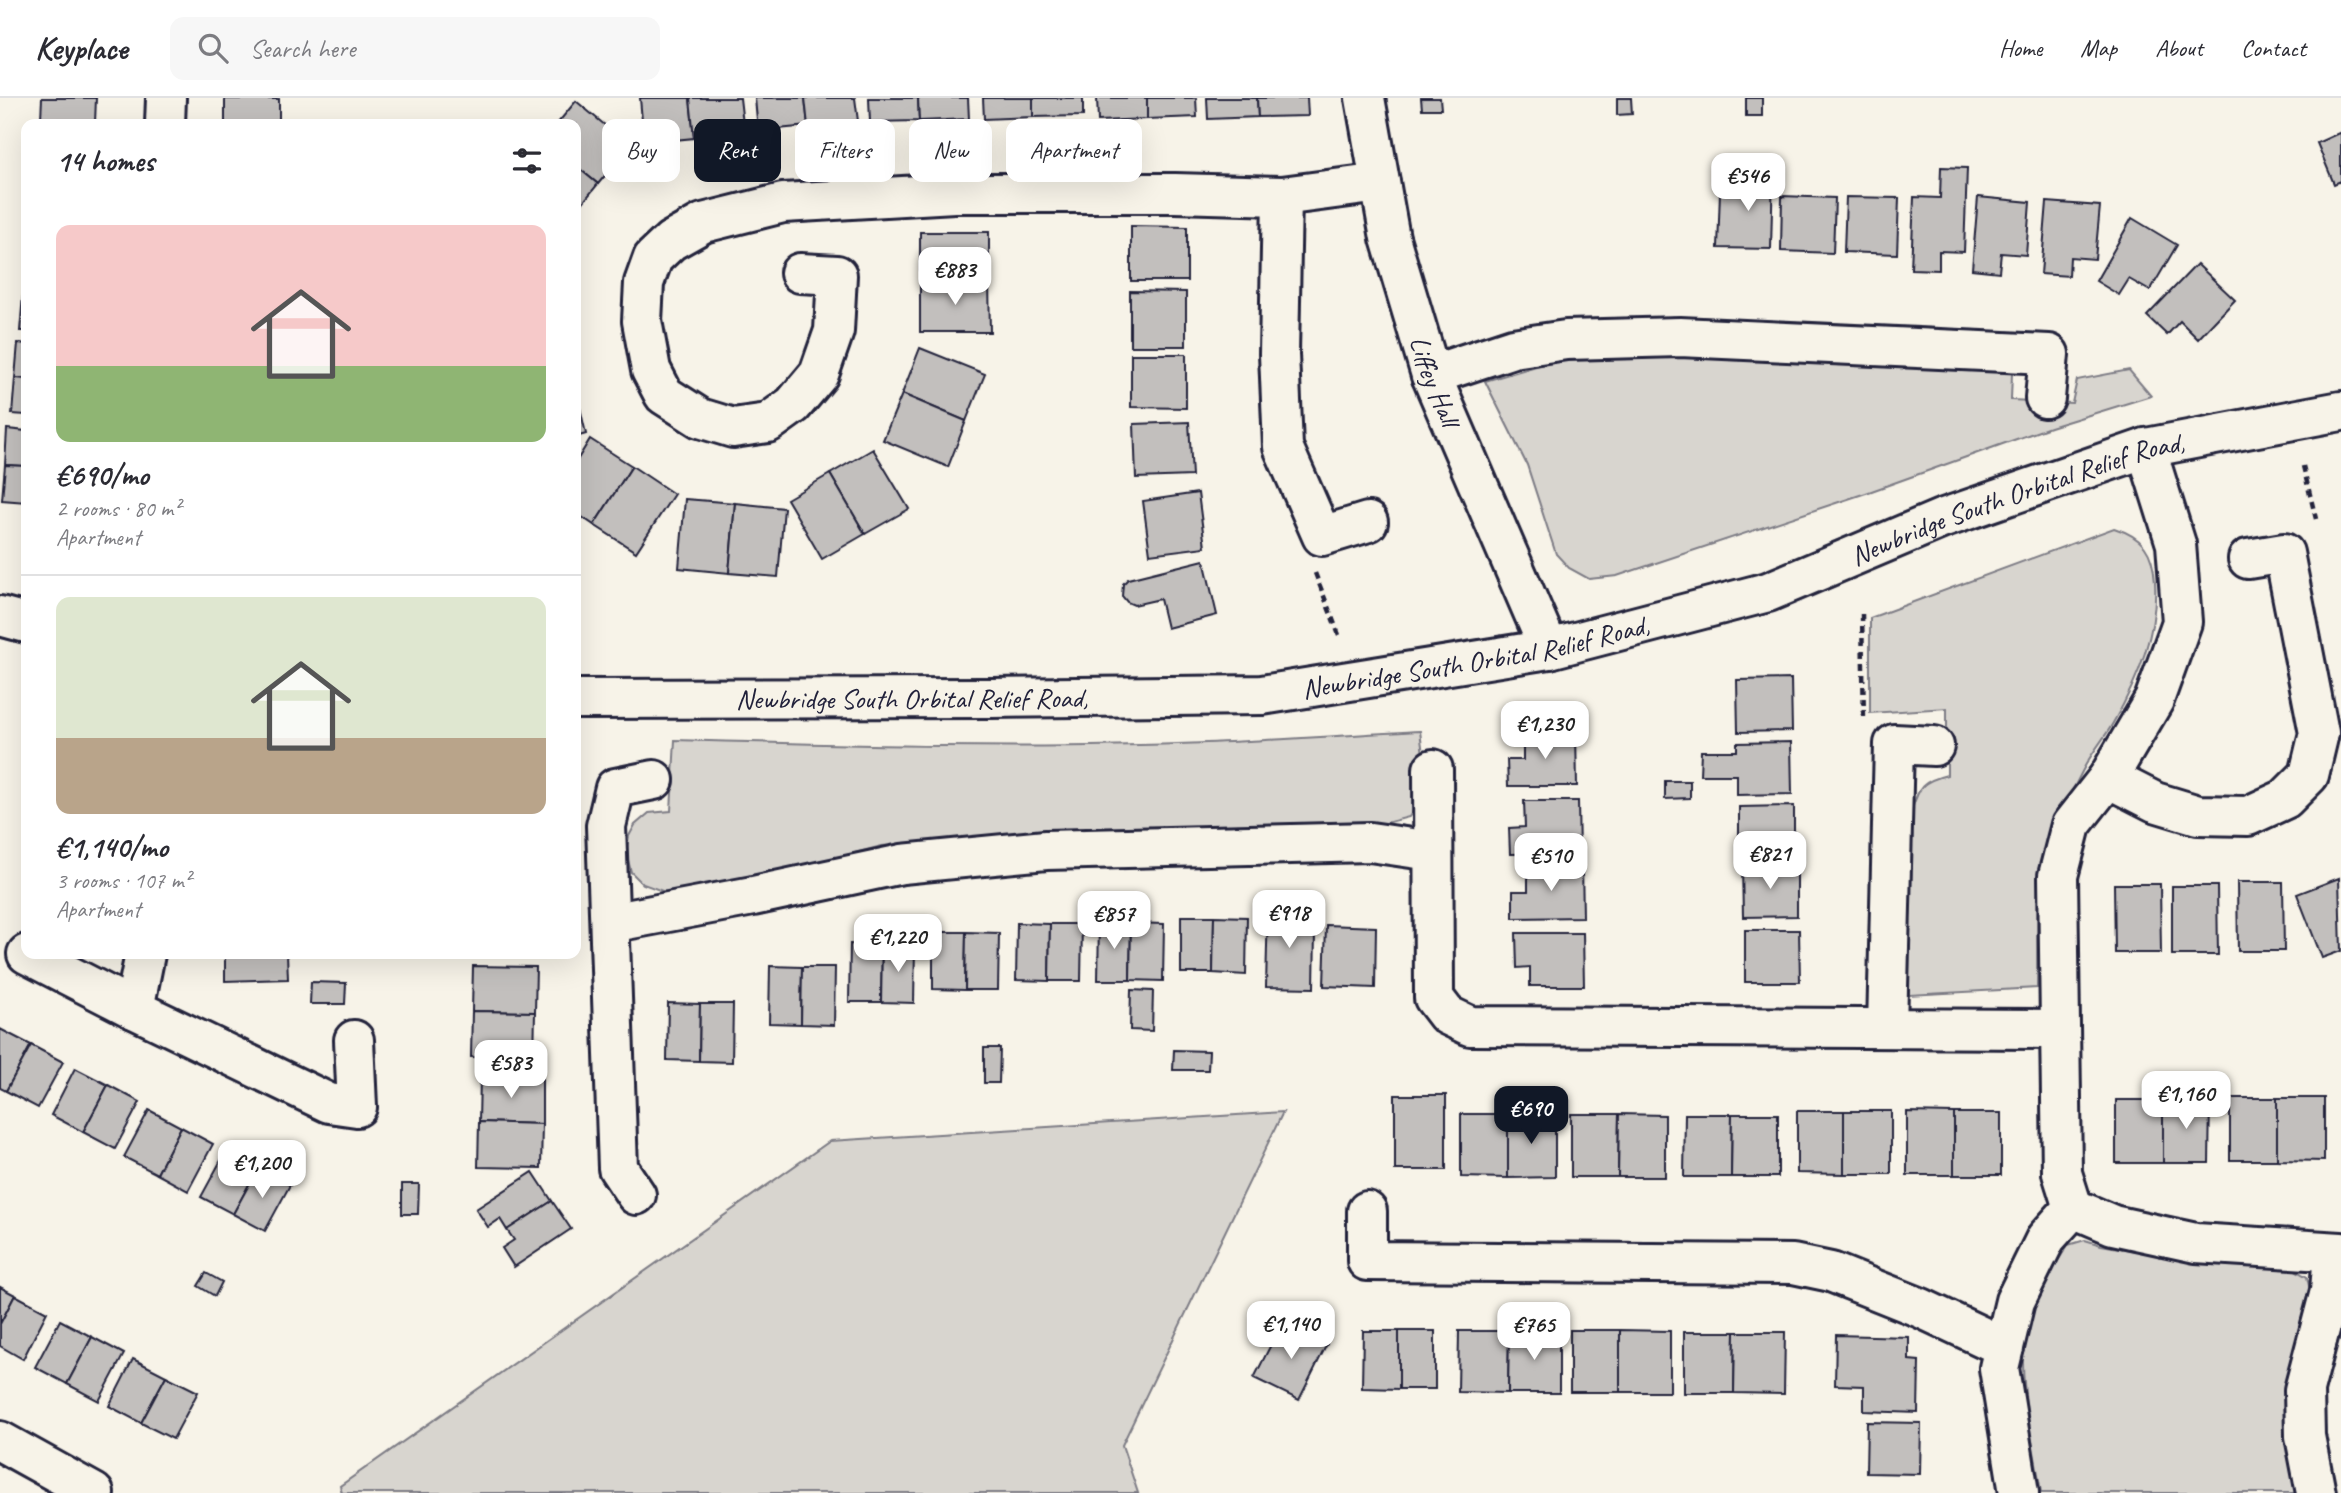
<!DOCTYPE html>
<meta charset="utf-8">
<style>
body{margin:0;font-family:Caveat,sans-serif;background:#f7f7f7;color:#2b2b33;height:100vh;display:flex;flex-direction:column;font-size:26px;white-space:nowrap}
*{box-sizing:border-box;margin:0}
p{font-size:23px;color:#7c7c81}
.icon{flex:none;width:38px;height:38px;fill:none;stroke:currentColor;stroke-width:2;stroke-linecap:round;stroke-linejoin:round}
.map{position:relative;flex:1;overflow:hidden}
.side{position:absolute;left:21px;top:21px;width:560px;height:840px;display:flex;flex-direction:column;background:#fff;border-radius:14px;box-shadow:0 7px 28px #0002}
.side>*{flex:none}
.banner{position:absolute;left:602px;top:21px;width:665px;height:63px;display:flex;gap:14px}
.price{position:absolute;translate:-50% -60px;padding:0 16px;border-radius:14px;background:#fff;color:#222;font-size:23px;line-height:46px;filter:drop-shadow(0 2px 4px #0008)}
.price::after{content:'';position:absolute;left:50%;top:42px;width:21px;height:16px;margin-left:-10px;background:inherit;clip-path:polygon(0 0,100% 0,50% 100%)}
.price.active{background:#111827;color:#fff}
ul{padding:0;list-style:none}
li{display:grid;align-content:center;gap:14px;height:371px;padding:0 35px}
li+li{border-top:2px solid #e1e1e2}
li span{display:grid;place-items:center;height:217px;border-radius:14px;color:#555}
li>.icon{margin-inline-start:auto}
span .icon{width:126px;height:126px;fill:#fffc;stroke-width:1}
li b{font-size:30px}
h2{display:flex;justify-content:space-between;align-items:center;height:84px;padding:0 35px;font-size:30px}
.pill{padding:0 24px;border-radius:14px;background:#fff;box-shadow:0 7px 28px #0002;font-size:24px;line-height:63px}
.pill.active{background:#111827;color:#fff}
header{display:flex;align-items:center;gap:42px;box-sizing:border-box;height:98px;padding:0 35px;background:#fff;border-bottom:2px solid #e1e1e2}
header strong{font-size:33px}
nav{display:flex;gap:38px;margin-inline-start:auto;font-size:24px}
.search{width:490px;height:63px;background:#f7f7f7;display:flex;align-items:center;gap:18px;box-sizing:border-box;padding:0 24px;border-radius:14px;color:#7c7c81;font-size:26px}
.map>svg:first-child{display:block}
.green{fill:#d8d5cf;stroke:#7d7c85;stroke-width:2}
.building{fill:#c2bfbd;stroke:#22223b;stroke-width:2}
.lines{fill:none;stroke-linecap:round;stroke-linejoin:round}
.street-casing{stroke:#22223b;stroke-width:44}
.secondary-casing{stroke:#22223b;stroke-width:44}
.path{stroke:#22223b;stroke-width:4.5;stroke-dasharray:7 5;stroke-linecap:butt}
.street{stroke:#f7f3e8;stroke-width:38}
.secondary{stroke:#f7f3e8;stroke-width:38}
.labels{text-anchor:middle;stroke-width:6;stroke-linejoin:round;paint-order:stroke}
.street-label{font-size:28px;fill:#22223b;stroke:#f7f3e8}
</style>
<header>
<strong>Keyplace</strong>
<div class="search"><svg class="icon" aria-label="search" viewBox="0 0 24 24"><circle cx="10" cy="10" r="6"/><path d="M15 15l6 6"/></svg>Search here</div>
<nav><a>Home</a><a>Map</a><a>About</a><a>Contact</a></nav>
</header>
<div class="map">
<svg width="2341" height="1395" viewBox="0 0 2341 1395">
<rect width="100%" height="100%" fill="#f7f3e8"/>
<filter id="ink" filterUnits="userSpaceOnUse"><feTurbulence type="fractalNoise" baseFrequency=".0143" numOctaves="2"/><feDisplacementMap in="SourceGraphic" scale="14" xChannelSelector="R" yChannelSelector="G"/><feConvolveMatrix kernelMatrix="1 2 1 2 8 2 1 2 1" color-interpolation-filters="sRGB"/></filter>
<g filter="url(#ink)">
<g class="green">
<polygon points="1577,256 1898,260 2001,266 2012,275 2011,302 2072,305 2077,282 2129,272 2151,298 2050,329 1866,395 1617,478 1589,481 1569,470 1556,456 1527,367 1485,283"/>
<path d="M 2114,430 C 2143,439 2153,453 2155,484 C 2158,534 2138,582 2113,625 C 2104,641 2092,654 2084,670 C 2078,681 2073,692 2067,703 C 2062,713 2055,721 2052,731 C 2033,780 2038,839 2037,890 L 1909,897 L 1910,717 C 1919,690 1919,684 1947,677 L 1947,610 L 1870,615 L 1870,520 Z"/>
<path d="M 1420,633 L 1424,664 L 1421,700 L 1409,719 L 1382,726 L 1216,728 L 1007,737 L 882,748 L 795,770 L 668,795 L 643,786 L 631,774 L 626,754 L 629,738 L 635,727 L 649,715 L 671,713 L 675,642 C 852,647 1030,652 1207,645 C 1278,642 1349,637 1420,633 Z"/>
<polygon points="1283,1014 1122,1347 1138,1395 342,1395 340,1388 830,1043"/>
<path d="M 2085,1142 L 2101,1147 L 2191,1162 L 2290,1169 L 2307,1179 L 2310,1192 L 2286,1297 L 2298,1395 L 2041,1395 C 2034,1346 2017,1282 2025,1234 C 2029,1207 2053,1171 2068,1147 Z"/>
</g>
<g class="building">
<polygon points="42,0 96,0 95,25 41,20"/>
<polygon points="640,0 690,0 694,40 644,45"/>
<polygon points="690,0 740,0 744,35 694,40"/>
<polygon points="755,0 805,0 808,28 758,33"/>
<polygon points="805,0 855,0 858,23 808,28"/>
<polygon points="869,0 918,0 919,23 870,24"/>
<polygon points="918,0 968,0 969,21 919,23"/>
<polygon points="983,0 1033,0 1033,19 984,21"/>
<polygon points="1033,0 1083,0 1083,18 1033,19"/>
<polygon points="1097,0 1147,0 1147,21 1098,23"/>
<polygon points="1147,0 1196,0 1197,19 1147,21"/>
<polygon points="1207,0 1257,0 1258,19 1208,21"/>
<polygon points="1257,0 1307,0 1308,18 1258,19"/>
<polygon points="1421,0 1440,0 1441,11 1422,11"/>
<polygon points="1617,0 1631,0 1632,16 1617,17"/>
<rect x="1746" y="0" width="16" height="18"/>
<rect x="225" y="1" width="54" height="25"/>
<polygon points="576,3 630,48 598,86 576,68 576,26 557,26"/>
<polygon points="41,20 95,25 94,26 40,26"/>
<polygon points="2341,34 2341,83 2334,86 2317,45"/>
<polygon points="576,68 598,86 576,113"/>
<polygon points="1941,69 1967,70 1964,154 1939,153 1939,172 1911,171 1914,99 1940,100"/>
<polygon points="1745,70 1773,71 1771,151 1718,150 1720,94 1744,95"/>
<polygon points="1782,98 1835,100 1833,155 1781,153"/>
<polygon points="1846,99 1899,100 1897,156 1844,154"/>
<polygon points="1978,99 2030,104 2026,157 2001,155 1999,174 1972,171"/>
<polygon points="2047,104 2100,108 2095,161 2070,159 2069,178 2041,176"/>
<polygon points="2132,120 2177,147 2150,193 2129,181 2119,197 2096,183"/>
<polygon points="1131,128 1187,129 1187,183 1131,183"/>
<rect x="920" y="134" width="69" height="50"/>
<polygon points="2197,166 2235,202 2198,241 2180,223 2167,237 2147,218"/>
<polygon points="920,184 989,184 990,234 920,234"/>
<polygon points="1130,193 1186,194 1186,248 1130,248"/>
<polygon points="23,197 26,197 26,233 20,233"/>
<polygon points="18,245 26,246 26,281 15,280"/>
<polygon points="920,250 985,276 966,323 902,296"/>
<polygon points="1131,256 1186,256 1186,310 1131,309"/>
<polygon points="15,280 26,281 26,317 12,316"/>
<polygon points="576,292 586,336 576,339"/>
<polygon points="902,296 966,323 948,369 883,342"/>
<polygon points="1189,324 1192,378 1136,380 1134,326"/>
<polygon points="7,331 26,333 26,368 5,367"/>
<polygon points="590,341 632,368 594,427 576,415 576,364"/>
<polygon points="873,351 909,411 865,436 830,376"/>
<polygon points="5,367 26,368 26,404 2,402"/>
<polygon points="632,368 674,396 636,454 594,427"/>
<polygon points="830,376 865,436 822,461 787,401"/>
<polygon points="1198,395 1205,449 1150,456 1143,403"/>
<polygon points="685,401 735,405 729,475 679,470"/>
<polygon points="735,405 784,410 778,479 729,475"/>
<polygon points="1204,462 1217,517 1167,530 1160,501 1134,507 1127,504 1122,498 1123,486 1128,481"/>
<polygon points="1791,581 1792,633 1738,634 1737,582"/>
<polygon points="1576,635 1577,688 1508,688 1507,662 1523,662 1523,636"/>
<polygon points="1791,644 1792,696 1737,697 1737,677 1700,677 1701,653 1737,653 1737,645"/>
<polygon points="1665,683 1690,683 1690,700 1665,701"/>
<polygon points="1524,703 1578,703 1579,755 1510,756 1509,730 1525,729"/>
<polygon points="1794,708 1794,760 1739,761 1739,709"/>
<polygon points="1582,766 1583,819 1513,820 1513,793 1528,793 1528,767"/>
<polygon points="1742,767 1797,767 1797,818 1743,819"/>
<polygon points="2339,780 2341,853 2322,860 2297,796"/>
<polygon points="2237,784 2283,784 2284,853 2238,853"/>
<polygon points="2114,786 2160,786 2161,855 2115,855"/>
<polygon points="2172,788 2217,788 2218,857 2172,857"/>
<polygon points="1268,807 1300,808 1299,833 1315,833 1314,890 1266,889"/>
<polygon points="1181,818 1214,818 1213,875 1181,875"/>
<polygon points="1214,818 1247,819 1246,877 1213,875"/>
<polygon points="1099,824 1131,825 1130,882 1098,882"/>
<polygon points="1017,825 1050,826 1049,883 1016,882"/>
<polygon points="1131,825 1164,826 1163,883 1130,882"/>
<polygon points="1050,826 1082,826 1081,883 1049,883"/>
<polygon points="1326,827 1376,829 1375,890 1324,888"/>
<polygon points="1745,832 1799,832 1800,884 1745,884"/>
<polygon points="933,834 966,834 965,892 933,891"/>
<polygon points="966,834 999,835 998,892 965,892"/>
<polygon points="1516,835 1583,835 1584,888 1530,888 1530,869 1517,870"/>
<polygon points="850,846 882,847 881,904 849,904"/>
<polygon points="882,847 915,848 914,905 881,904"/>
<polygon points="225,856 287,856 288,881 225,883"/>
<polygon points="473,868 536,869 535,914 472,913"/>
<polygon points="770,868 802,869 801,926 769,925"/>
<polygon points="802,869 835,869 834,927 801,926"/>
<polygon points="311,884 346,885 345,906 310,906"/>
<polygon points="1131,892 1153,893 1152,933 1130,932"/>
<polygon points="668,905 700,906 699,963 667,962"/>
<polygon points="700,906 733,906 732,964 699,963"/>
<polygon points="472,913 535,914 534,960 471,959"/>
<polygon points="0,931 31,947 6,993 0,990"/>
<polygon points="31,947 63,964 38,1010 6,993"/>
<polygon points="984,950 1000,950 999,985 984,985"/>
<polygon points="1174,952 1209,953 1208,972 1173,972"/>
<polygon points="75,970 108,987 83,1034 51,1017"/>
<polygon points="480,979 542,980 542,1026 479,1024"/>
<polygon points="108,987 140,1004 115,1051 83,1034"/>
<rect x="1395" y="997" width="51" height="75"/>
<rect x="2230" y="1000" width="47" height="62"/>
<polygon points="2277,1000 2324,1000 2324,1063 2277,1062"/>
<rect x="2116" y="1002" width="47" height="63"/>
<polygon points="2163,1002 2210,1002 2209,1065 2163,1065"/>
<polygon points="149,1012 181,1029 157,1076 124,1059"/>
<polygon points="1797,1013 1844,1013 1844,1076 1797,1075"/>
<rect x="1844" y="1013" width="47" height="63"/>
<polygon points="1907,1014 1954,1015 1954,1077 1907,1077"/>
<rect x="1954" y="1015" width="47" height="62"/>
<polygon points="1461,1016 1508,1016 1508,1080 1461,1079"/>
<polygon points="1508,1016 1555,1017 1555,1079 1508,1080"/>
<polygon points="1571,1016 1619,1016 1618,1079 1571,1079"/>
<polygon points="1619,1016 1665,1017 1665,1079 1618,1079"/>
<polygon points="1685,1016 1732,1016 1731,1079 1684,1079"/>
<polygon points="1732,1016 1778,1016 1778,1079 1731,1079"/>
<polygon points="479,1024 542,1026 541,1070 478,1069"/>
<polygon points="181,1029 213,1046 188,1093 157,1076"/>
<polygon points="226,1053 258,1070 233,1116 201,1099"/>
<polygon points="258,1070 290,1087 265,1133 233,1116"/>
<polygon points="533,1074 552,1103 507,1132 500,1121 488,1129 476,1111"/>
<polygon points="402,1086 419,1086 418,1116 402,1116"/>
<polygon points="552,1103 571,1131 514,1169 502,1150 514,1142 507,1132"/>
<polygon points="206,1175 222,1184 215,1198 198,1188"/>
<polygon points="0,1189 15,1197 0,1226"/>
<polygon points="15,1197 47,1214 23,1261 0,1248 0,1226"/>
<polygon points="60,1222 92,1239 67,1286 35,1269"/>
<polygon points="1283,1223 1327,1246 1299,1302 1254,1280"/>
<rect x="1570" y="1232" width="50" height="62"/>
<polygon points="1620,1232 1670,1233 1670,1294 1620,1294"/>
<polygon points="1363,1233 1399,1233 1399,1291 1362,1290"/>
<rect x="1399" y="1233" width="36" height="58"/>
<polygon points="1459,1233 1509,1233 1508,1295 1458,1294"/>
<polygon points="1509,1233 1559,1233 1559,1295 1508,1295"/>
<polygon points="1684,1234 1735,1234 1734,1295 1684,1295"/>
<polygon points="1735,1234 1785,1234 1784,1296 1734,1295"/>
<polygon points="1836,1237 1909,1239 1909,1262 1919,1263 1918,1315 1864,1313 1864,1288 1835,1287"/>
<polygon points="92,1239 124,1256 99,1303 67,1286"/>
<polygon points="133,1261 166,1278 141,1325 109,1308"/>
<polygon points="166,1278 198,1294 173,1341 141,1325"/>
<polygon points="1867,1324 1921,1325 1920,1376 1866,1375"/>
</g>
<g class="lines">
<g class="street-casing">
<g id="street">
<path id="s1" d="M 1365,0 L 1390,140 L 1431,277 L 1549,551"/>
<polyline points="165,26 166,0"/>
<polyline points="1282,98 1279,256 1283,349 1322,438 1368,424"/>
<polyline points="800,175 837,177 834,233 819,276 793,307 768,325 733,330 700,320 664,297 651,272 642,223 644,185 653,160 671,143 703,125 783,105 954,95 1175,95 1282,98 1380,85"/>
<polyline points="1431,277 1513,250 1566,242 1680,239 2049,256 2045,300"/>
<polyline points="1433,671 1434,900 1447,917 1470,928 2060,931"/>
<polyline points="2108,680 2155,704 2198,717 2248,718 2285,701 2309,677 2319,635 2284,455 2248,461"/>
<polyline points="610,825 753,798 902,766 1046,752 1370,744 1432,753"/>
<polyline points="27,856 134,911 329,1005 357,1009 354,942"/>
<polyline points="134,911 145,856"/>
<polyline points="1887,930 1894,646 1934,648"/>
<polyline points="636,1097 618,1070 606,728 615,690 654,682"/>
<polyline points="2073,1110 2113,1127 2196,1145 2341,1154"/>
<polyline points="1367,1113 1367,1163 1793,1166 1831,1174 1921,1210 2004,1249"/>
<polyline points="0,1343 94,1395"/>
<polyline points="2019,1395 1999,1270 2015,1203 2046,1140 2073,1110 2062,1075 2058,778 2071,727 2108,680 2154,602 2182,524 2176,446 2146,350"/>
<polyline points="2316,1395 2305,1338 2304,1292 2330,1193 2333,1154"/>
</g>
</g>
<g class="secondary-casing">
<g id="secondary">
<polyline points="0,518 26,525"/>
<path id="s2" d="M 576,601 L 992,600 L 1262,597 L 1549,551 L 1768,494 L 1941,421 L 2146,350 L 2341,313"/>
</g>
</g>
<g class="path">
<polyline points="2303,368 2316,421"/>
<polyline points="1315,475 1339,537"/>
<polyline points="1862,516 1864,623"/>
</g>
<use href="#street" class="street"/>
<use href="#secondary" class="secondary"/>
</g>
</g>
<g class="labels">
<g class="street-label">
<text dy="10" stroke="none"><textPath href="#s1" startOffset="292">Liffey Hall</textPath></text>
<text dy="10" stroke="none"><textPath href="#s2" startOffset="1470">Newbridge South Orbital Relief Road,</textPath></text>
<text dy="10" stroke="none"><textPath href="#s2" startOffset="903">Newbridge South Orbital Relief Road,</textPath></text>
<text dy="10" stroke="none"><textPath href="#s2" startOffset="336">Newbridge South Orbital Relief Road,</textPath></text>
</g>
</g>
</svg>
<b class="price" style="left:1748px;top:115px">€546</b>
<b class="price" style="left:955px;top:209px">€883</b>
<b class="price" style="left:1545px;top:663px">€1,230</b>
<b class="price" style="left:1770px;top:793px">€821</b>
<b class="price" style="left:1551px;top:795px">€510</b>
<b class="price" style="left:1289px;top:852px">€918</b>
<b class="price" style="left:1114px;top:853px">€857</b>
<b class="price" style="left:898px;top:876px">€1,220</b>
<b class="price" style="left:511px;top:1002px">€583</b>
<b class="price" style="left:2186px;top:1033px">€1,160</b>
<b class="price active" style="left:1531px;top:1048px">€690</b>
<b class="price" style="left:262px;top:1102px">€1,200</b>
<b class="price" style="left:1291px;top:1263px">€1,140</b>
<b class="price" style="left:1534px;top:1264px">€765</b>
<div class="banner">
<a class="pill">Buy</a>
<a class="pill active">Rent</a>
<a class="pill">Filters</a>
<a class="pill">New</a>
<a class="pill">Apartment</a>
</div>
<section class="side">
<h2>14 homes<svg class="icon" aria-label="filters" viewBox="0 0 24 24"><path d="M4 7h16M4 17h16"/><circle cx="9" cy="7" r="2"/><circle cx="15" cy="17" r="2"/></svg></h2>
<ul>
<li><span style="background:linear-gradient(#f6c9c9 65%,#8fb573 0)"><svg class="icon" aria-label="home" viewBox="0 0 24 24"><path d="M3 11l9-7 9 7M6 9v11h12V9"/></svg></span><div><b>€690/mo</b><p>2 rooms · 80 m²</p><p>Apartment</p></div></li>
<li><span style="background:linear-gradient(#dfe7d0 65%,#b9a48a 0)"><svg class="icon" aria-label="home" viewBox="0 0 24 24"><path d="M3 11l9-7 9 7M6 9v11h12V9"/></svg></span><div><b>€1,140/mo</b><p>3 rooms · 107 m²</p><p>Apartment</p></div></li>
</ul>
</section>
</div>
